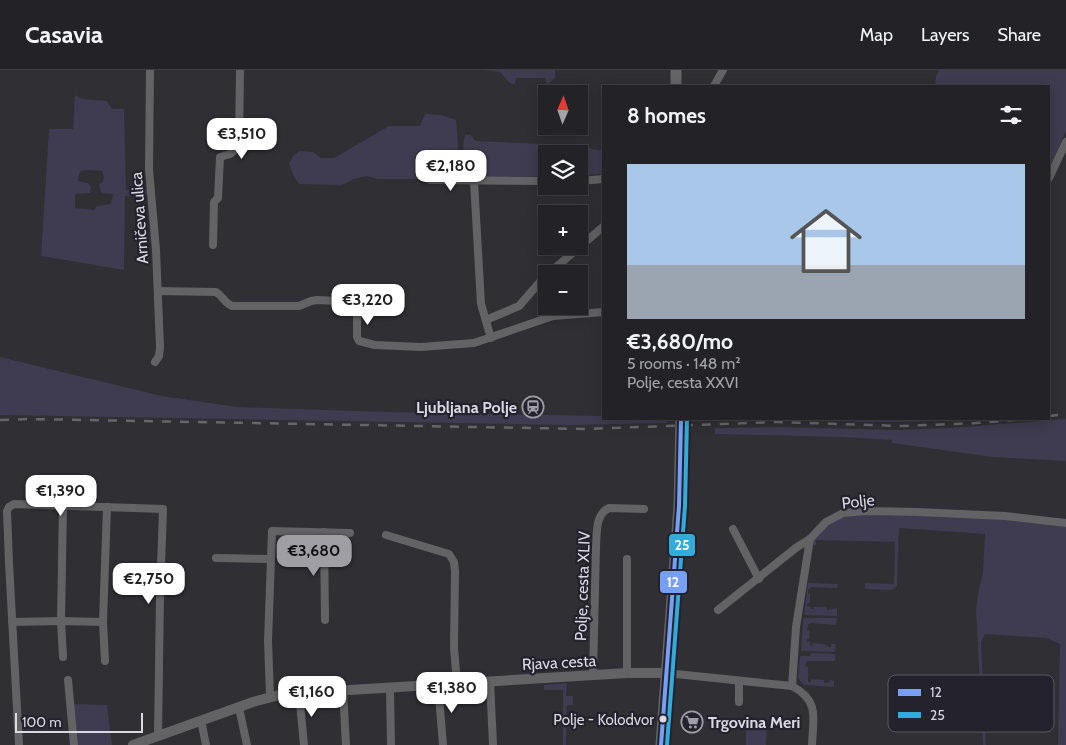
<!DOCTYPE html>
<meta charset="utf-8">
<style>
body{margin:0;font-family:Cabin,sans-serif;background:#2f2f33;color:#f1f3f6;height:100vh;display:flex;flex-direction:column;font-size:19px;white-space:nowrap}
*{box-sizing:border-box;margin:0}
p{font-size:16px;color:#a3a4a7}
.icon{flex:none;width:28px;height:28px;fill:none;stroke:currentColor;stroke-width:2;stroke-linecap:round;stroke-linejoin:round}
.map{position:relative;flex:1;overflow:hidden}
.details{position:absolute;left:602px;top:15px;width:448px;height:335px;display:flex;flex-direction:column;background:#232327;border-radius:0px;box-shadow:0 2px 12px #0003,0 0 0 1px #404044}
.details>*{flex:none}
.needle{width:32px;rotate:2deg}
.fabs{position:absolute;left:538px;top:15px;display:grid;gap:10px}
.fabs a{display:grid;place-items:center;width:50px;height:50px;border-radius:0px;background:#232327;box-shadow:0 2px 12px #0003,0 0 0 1px #404044;font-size:25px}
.scale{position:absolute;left:15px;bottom:12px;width:128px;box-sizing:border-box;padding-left:5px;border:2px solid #dad9e1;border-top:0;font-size:14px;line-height:18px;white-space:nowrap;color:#dad9e1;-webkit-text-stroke:4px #23222d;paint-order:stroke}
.price{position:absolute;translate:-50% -42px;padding:0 11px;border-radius:10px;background:#fff;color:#222;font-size:16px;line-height:32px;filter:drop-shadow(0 1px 2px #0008)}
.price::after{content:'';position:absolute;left:50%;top:30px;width:15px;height:11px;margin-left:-8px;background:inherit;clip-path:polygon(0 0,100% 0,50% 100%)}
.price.active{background:#9e9ea4;color:#111}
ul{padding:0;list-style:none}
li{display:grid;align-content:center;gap:10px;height:265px;padding:0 25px}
li span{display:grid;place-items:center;height:155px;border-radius:0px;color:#555}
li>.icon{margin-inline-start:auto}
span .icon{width:90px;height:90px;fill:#fffc;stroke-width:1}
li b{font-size:21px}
h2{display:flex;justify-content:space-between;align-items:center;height:60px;padding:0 25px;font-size:21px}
header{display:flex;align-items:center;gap:30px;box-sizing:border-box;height:70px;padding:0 25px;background:#232327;border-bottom:1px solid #404044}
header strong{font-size:24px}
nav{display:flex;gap:28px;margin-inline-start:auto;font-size:18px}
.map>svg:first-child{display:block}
.green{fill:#3f3b50;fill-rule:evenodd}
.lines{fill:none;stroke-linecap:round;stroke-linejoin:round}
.minor{stroke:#636265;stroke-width:8}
.tertiary{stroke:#636265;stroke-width:10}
.secondary{stroke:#656568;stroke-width:11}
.rail{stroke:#66666a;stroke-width:2.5;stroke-dasharray:9 9;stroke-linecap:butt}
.bus-1-casing{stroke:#23222d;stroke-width:8}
.bus-2-casing{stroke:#23222d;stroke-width:8}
.bus-1{stroke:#779ff6;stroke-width:4}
.bus-2{stroke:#32aada;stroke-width:4}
.bus-dot{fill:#dad9e1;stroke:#23222d;stroke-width:2}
.labels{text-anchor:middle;stroke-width:4.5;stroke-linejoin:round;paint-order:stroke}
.bus-label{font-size:15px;fill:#dad9e1;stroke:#23222d;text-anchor:end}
.street-label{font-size:16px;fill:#dad9e1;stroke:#23222d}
.poi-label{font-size:16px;font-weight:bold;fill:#dad9e1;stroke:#23222d;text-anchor:end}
.key{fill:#23222d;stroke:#5a5963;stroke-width:1}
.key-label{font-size:14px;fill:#dad9e1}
.line-badge{stroke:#23222d;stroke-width:2}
.badge-label{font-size:14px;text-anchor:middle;font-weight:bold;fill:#fff}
</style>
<header>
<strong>Casavia</strong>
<nav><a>Map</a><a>Layers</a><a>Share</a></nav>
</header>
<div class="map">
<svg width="1066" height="675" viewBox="0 0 1066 675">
<rect width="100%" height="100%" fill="#2f2f34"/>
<g class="green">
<path d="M 483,0 L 555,0 L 555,8 L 548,14 L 546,12 L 545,8 L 516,8 L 515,14 C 508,15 505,6 500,2 Z"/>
<polygon points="939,0 1066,0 1066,61 1049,98 1049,16 935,16 936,7"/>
<path d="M 75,25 L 82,29 L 107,31 L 112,39 L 124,39 L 126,120 L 148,119 L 149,125 L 125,126 L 124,200 L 41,186 L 49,59 L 73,59 ZM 89,100 L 102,101 L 104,107 L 102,113 L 99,114 L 101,123 L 113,124 L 111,134 L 96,136 L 95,140 L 75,138 L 75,124 L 90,123 L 91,117 L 88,113 L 78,111 L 79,104 L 81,101 Z"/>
<polygon points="425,44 441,45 456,50 458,74 457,97 453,101 433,100 424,104 422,109 378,109 367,106 354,109 342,115 299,114 293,105 289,93 293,86 300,81 313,82 321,88 334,88 389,56 420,56"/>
<path d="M 465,65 L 471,65 L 475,71 L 567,75 L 604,81 L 604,104 L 579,105 L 579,84 L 546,84 L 546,106 L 478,108 L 470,104 C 465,91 461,79 465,65 Z"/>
<polygon points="0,287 162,326 237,337 386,342 604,346 604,349 667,349 667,353 571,355 0,345"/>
<polygon points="906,349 982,349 901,352 854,352 855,350"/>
<polygon points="1066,349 1066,391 992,387 892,373 892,370 841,367 715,364 715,358 779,357 898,360 950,358"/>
<path d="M 868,444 C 934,445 1000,447 1066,457 L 1066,675 L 1058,675 L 1060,574 L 1046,568 L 985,564 L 981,572 L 986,675 L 983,675 L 976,540 L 978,524 L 983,502 L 985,464 L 899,458 L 897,516 L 892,520 L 865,519 L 865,513 L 894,514 L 895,472 L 816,470 L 816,476 L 813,474 C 814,463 833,449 844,446 C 851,444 860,445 868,444 Z"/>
<polygon points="808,513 838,514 837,518 811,517 810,519 808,519 808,524 810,524 810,533 808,533 807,536 811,537 811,539 814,539 814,537 827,537 827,540 837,538 837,546 804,545"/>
<polygon points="805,548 837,548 836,555 810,553 808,555 807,560 810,560 809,569 807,569 807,572 810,572 810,576 812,576 813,573 825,574 826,576 831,577 831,574 836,574 835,582 801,581 803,549"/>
<polygon points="811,583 835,584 835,591 808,591 806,592 805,596 808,597 808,612 811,612 811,609 824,610 824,613 829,613 830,610 834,611 834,617 804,615 798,608 800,586 810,586"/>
<polygon points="567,613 566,626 573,626 573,635 567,635 566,675 563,675 563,620 544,620 544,615"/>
<polygon points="73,634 107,635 112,675 77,675"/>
<polygon points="746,659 767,659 766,675 746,675"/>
</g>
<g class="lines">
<g class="minor">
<polyline points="150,0 149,99 156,180 160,277 159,286 155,292"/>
<polyline points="714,16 723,0"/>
<polyline points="1049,108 1066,72"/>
<polyline points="430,110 546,111"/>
<polyline points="474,111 481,234 491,268"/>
<polyline points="579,111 604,109"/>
<polyline points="213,175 214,132 218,128 220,87 230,84 239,76 240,0"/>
<polyline points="548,204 604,156"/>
<path d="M 158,221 L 216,222 C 223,226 224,233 232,236 L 299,236 L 311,231 L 317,230 L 357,232 L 357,267 L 359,271 L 375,275 L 421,277 L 474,273 L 553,246 L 604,242"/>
<polyline points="486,250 519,236 546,205"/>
<polyline points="733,459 759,509"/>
<polyline points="324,462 325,550"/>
<polyline points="386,465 449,484 454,492 455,501 454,578 457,613"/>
<polyline points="216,488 270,489"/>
<polyline points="718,540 797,477 810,469 826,452 843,443 866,441 918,442 1005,446 1066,453"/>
<polyline points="12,552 61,551 103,552"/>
<polyline points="63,587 61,551 63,435"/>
<polyline points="105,591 103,552 107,437"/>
<polyline points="627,603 627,489"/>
<path d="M 666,603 L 792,616 C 820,631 813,648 812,675"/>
<path d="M 593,605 L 596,477 C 597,464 595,444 609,438 L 644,439"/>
<polyline points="68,610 74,675"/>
<polyline points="490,611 493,675"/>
<polyline points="438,614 443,675"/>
<polyline points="792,616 796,557 810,469"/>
<polyline points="390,617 391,675"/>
<polyline points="343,620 346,675"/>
<polyline points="299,623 304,675"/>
<polyline points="270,627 268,571 272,461 350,463"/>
<polyline points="739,632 739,611"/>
<polyline points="239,638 247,675"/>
<polyline points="201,650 206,675"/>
<polyline points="19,675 9,493 7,441 9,437 14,434 163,439 160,525 158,666"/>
</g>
<polyline class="tertiary" points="133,675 253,632 283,624 627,603 666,603"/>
<g class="secondary">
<polyline points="676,0 676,16"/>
<polyline points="661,675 679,436 681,349"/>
</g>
<g class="rail">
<polyline points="1049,346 1066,344"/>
<polyline points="0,350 29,349 585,359 777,352 902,356 976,353 1025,349"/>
</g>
<g class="bus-1-casing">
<polyline id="bus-1" points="661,675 679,436 681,349"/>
</g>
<g class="bus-2-casing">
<polyline id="bus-2" points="667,675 685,436 687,349"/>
</g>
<use href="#bus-1" class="bus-1"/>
<use href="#bus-2" class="bus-2"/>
</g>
<defs>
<g id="station-ring" transform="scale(1.125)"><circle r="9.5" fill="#23222d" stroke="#9e9ea4" stroke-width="1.5"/><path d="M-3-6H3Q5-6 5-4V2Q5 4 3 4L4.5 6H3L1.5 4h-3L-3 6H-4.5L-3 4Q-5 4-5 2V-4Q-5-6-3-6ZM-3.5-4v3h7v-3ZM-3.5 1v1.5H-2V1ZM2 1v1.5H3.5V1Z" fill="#9e9ea4"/></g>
<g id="supermarket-ring" transform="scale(1.125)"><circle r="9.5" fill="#23222d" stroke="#9e9ea4" stroke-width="1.5"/><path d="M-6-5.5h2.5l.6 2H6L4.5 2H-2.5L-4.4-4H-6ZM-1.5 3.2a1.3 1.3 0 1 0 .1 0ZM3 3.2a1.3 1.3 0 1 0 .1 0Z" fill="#9e9ea4"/></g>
</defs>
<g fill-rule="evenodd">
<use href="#station-ring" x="533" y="337"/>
<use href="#supermarket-ring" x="692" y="652"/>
</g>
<circle class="bus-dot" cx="663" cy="649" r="4.5"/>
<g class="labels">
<g class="bus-label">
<text x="654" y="655">Polje - Kolodvor</text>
</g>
<g class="street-label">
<text transform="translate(139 148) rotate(-94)" y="6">Arničeva ulica</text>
<text transform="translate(858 431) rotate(-6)" y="6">Polje</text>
<text transform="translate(582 516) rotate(-88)" y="6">Polje, cesta XLIV</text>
<text transform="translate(559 592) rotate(-3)" y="6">Rjava cesta</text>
</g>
<g class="poi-label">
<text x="517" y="343">Ljubljana Polje</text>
<text x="708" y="658" text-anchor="start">Trgovina Meri</text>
</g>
</g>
<rect x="888" y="605" width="166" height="57" rx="8" class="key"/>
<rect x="898" y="619" width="23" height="7" fill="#779ff6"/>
<rect x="898" y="642" width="23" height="6" fill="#32aada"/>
<g class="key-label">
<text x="930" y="627">12</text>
<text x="930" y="650">25</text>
</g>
<g class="line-badge">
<rect x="668" y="463" width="28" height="24" rx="5" fill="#32aada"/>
<rect x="659" y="500" width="29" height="24" rx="5" fill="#779ff6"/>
</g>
<g class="badge-label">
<text x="682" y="480">25</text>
<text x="673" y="517">12</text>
</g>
</svg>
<div class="fabs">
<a><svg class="needle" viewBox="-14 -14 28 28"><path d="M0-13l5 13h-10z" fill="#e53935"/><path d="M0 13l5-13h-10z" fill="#a3a4a7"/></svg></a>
<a><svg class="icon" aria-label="layers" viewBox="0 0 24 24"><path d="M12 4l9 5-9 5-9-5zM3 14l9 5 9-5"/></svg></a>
<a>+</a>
<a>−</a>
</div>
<div class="scale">100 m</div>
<b class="price" style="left:242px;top:90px">€3,510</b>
<b class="price" style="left:451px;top:122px">€2,180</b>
<b class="price" style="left:368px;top:256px">€3,220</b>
<b class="price" style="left:61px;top:447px">€1,390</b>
<b class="price active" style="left:314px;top:507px">€3,680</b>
<b class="price" style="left:149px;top:535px">€2,750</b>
<b class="price" style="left:452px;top:644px">€1,380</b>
<b class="price" style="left:312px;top:648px">€1,160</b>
<section class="details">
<h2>8 homes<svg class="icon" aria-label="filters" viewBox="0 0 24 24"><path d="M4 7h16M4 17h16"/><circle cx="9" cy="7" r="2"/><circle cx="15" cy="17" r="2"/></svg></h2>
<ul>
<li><span style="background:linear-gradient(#a9c7e8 65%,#9aa5b1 0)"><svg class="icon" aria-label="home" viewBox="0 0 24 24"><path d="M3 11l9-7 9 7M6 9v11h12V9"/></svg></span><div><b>€3,680/mo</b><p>5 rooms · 148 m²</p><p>Polje, cesta XXVI</p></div></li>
</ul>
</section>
</div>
